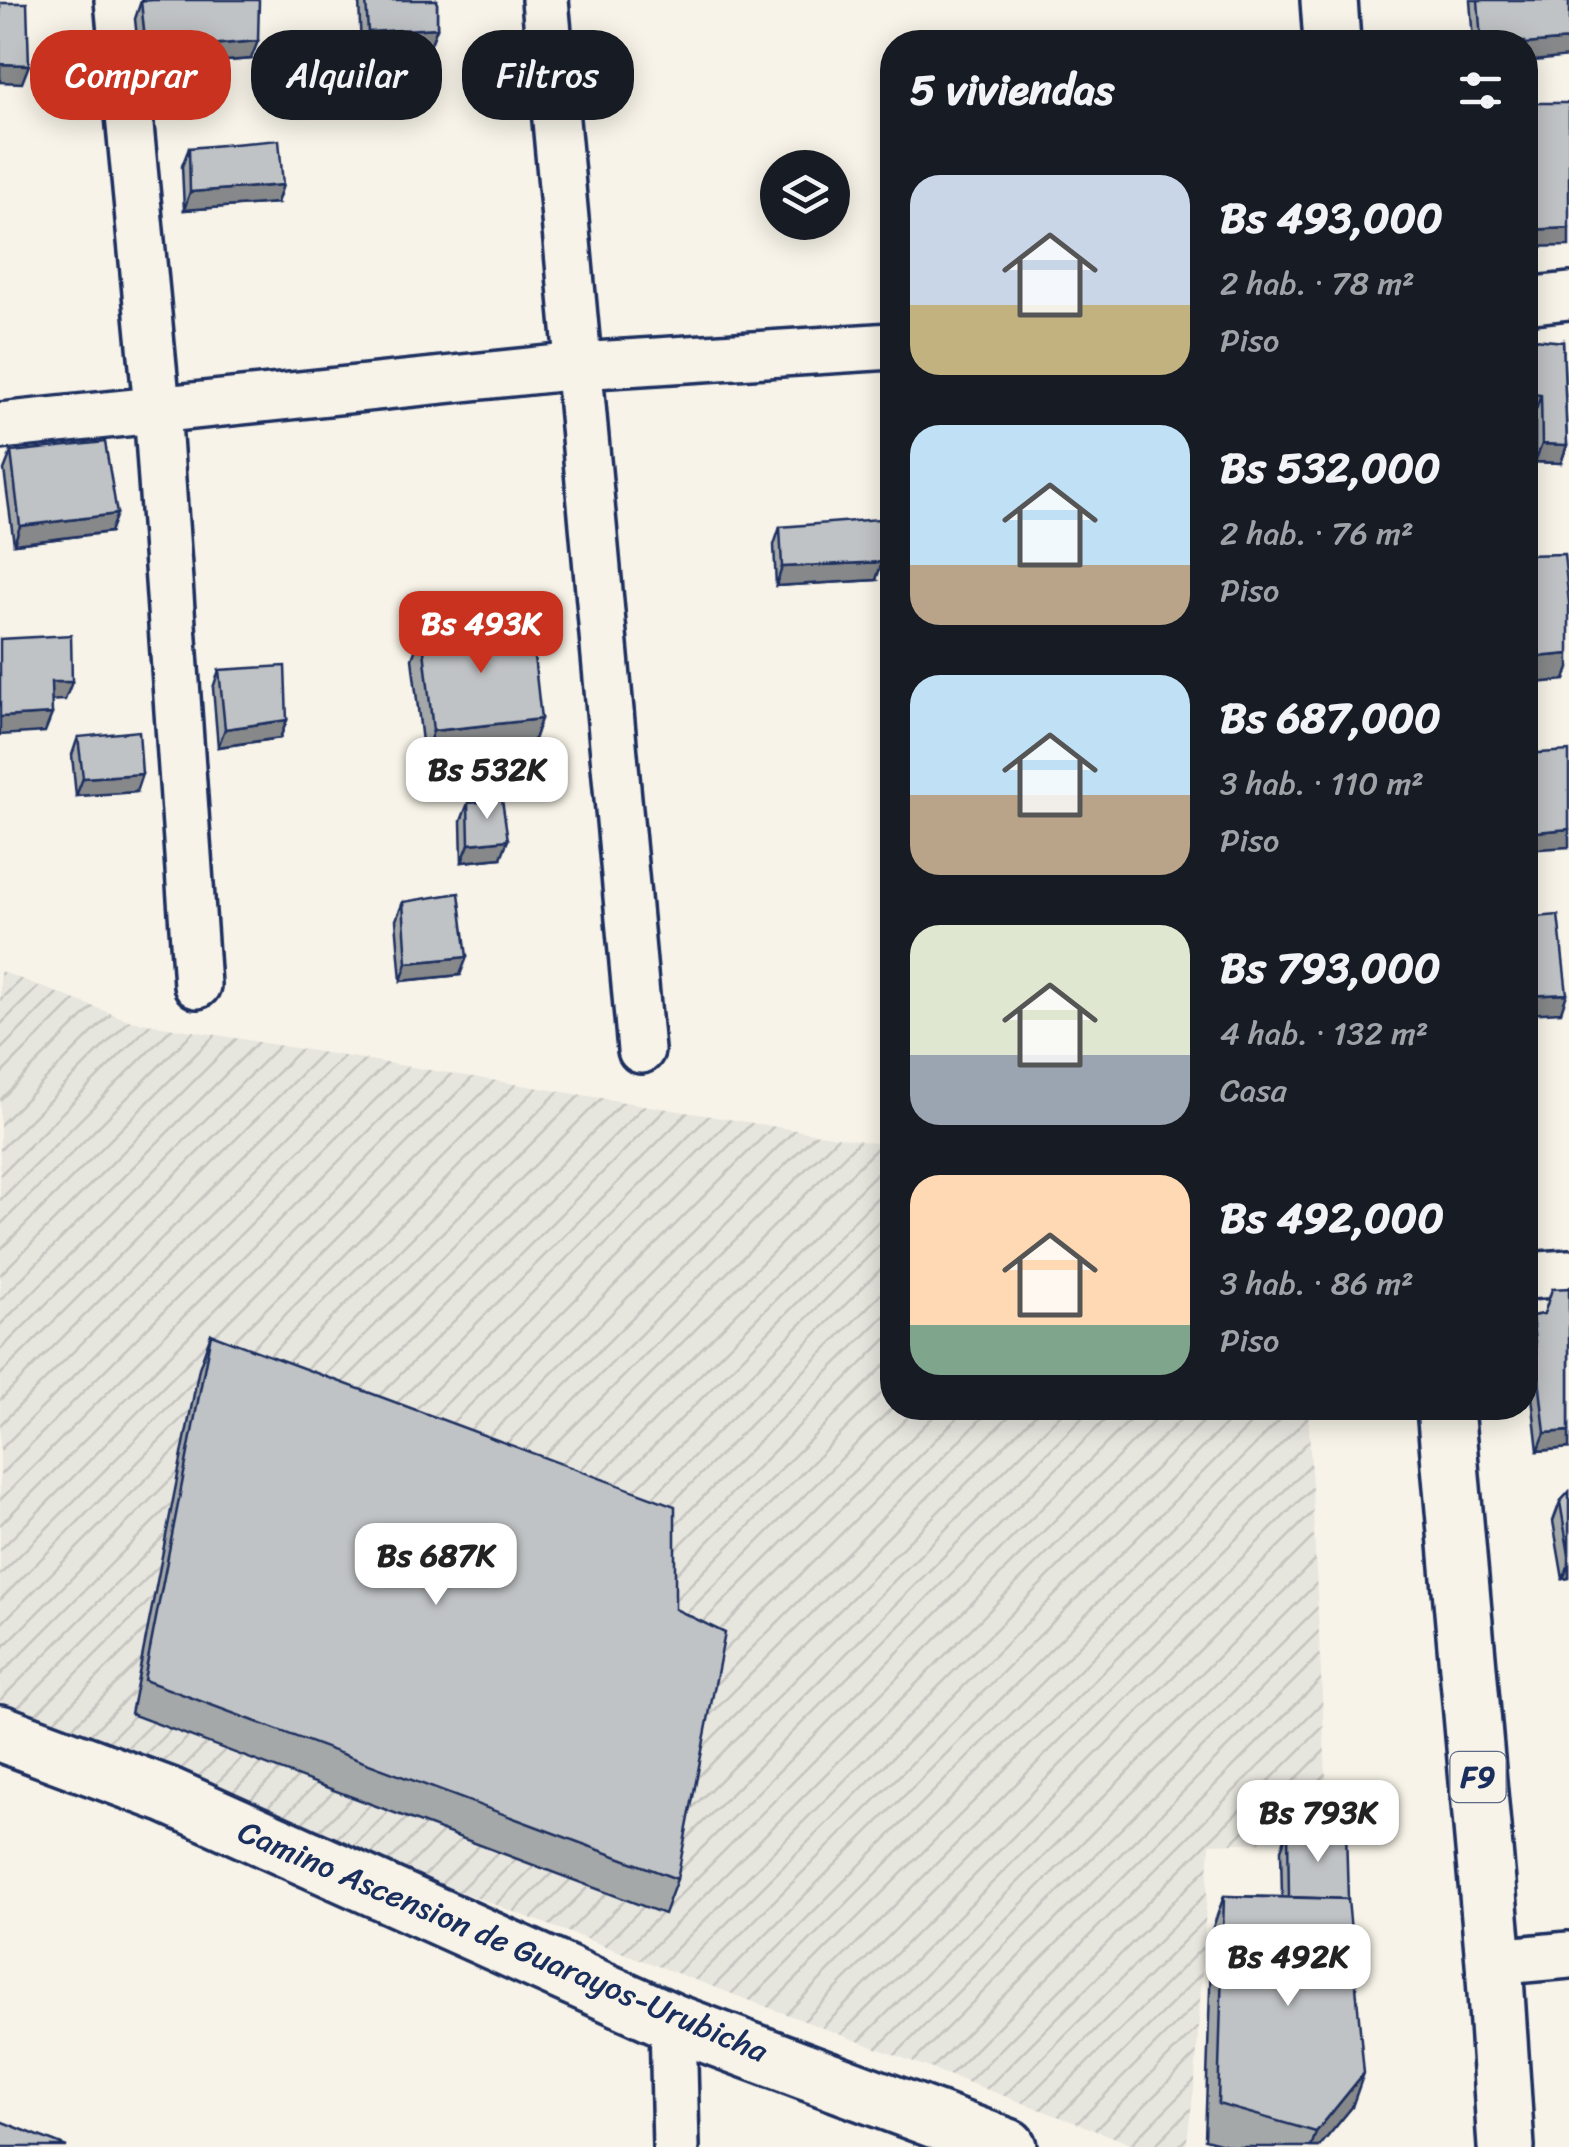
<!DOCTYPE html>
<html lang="es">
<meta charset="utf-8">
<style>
body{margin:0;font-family:Sriracha,sans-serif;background:#242831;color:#f1f3f6;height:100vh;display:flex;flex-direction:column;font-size:38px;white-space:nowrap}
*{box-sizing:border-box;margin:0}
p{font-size:32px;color:#9ea1a6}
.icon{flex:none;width:55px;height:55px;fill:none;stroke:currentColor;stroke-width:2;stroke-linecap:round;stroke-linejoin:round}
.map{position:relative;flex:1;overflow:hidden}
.side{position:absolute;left:880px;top:30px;width:658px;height:1390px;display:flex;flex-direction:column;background:#171b24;border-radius:40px;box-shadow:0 5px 25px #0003}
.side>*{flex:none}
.hud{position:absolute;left:30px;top:30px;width:700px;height:90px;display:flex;gap:20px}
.controls{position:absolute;left:760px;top:150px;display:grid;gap:20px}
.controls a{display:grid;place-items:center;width:90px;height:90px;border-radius:50%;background:#171b24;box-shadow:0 5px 25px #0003;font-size:50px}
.price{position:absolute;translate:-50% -85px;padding:0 22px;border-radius:20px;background:#fff;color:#222;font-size:32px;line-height:65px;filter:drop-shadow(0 2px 5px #0008)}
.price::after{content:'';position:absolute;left:50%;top:60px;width:30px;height:22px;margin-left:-15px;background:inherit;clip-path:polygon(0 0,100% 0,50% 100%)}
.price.on{background:#c8321e;color:#fff}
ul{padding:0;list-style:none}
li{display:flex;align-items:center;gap:30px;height:250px;padding:0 30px}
li span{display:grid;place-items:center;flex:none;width:280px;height:200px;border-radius:30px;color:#555}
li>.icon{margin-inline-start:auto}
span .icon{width:120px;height:120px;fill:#fffc;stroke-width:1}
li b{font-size:42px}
h2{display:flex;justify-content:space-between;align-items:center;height:120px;padding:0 30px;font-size:42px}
.pill{padding:0 35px;border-radius:40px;background:#171b24;box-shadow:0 5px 25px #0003;font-size:35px;line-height:90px}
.pill.on{background:#c8321e;color:#fff}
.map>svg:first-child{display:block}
.industrial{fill:url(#industrial-furrows)}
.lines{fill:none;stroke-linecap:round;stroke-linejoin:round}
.minor-casing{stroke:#1b2f5e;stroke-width:52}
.major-casing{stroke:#1b2f5e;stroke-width:62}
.highway-casing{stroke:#1b2f5e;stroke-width:62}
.minor{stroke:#f7f3e8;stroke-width:45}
.major{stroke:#f7f3e8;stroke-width:55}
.highway{stroke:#f7f3e8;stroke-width:55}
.wall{fill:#a5a8a9;stroke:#1b2f5e;stroke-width:2.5}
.shaded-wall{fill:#86888a;stroke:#1b2f5e;stroke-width:2.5}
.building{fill:#c0c3c5;stroke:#1b2f5e;stroke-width:2.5}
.labels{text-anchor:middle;stroke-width:8;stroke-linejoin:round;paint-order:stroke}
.shield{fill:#f7f3e8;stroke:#5d6a87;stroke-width:2.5}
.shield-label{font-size:30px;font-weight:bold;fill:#1b2f5e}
.street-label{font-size:32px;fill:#1b2f5e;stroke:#f7f3e8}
</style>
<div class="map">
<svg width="1569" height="2147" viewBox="0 0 1569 2147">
<defs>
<pattern id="industrial-furrows" width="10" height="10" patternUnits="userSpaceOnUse" patternTransform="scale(2.5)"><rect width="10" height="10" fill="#e6e5de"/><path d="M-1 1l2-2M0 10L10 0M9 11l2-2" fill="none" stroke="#c5c5c1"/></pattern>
</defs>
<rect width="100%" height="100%" fill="#f7f3e8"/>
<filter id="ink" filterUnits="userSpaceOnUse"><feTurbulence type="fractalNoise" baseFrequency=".01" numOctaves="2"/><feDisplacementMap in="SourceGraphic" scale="20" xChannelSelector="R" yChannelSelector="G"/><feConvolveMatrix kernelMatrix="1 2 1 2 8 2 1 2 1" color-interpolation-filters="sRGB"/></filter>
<g filter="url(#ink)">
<polygon class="industrial" points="0,971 131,1021 892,1146 892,1408 1308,1408 1329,1840 1210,1844 1195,2081 1186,2147 1140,2147 0,1719"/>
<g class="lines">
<g class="minor-casing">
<g id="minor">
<polyline points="118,0 157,408 197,985"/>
<polyline points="545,0 641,1050"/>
<polyline points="1525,301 1569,296"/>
<polyline points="0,426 578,366 892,346"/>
<polyline points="1525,1276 1569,1273"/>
<polyline points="1494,1962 1569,1955"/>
<polyline points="673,2022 676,2147"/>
</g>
</g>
<g class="major-casing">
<polyline id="major" points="0,1733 167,1795 673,2022 1008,2147"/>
</g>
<g class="highway-casing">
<g id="highway">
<polyline points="1329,0 1332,42"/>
<polyline points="1445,1408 1494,1962 1506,2147"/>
</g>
</g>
<use href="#minor" class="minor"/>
<use href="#major" class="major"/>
<use href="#highway" class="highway"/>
</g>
<g class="wall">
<polygon points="359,0 437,0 437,28 430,46 361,50"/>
<polygon points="1470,0 1558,0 1525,42 1473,42"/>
<polygon points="141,1 251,59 140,68 135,19"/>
<polygon points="189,148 277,203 184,210 182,166"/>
<polygon points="1563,342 1567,445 1561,463 1535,462 1535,413 1525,412"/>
<polygon points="11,452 110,532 14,544 4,470"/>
<polygon points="780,527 876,580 776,586 774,545"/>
<polygon points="422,632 532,746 424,758 412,659"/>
<polygon points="219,670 287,720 280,738 218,747 213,688"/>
<polygon points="78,737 136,792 76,796 72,755"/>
<polygon points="468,803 501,858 462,862 461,821"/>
<polygon points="403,902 460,975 401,981 396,920"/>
<polygon points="1569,1288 1569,1448 1538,1451 1525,1334 1532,1316 1543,1314"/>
<polygon points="211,1334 677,1879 664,1914 131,1714 199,1368"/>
<polygon points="1569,1492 1569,1578 1563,1579 1553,1521 1560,1502"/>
<polygon points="1288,1831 1352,2107 1319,2147 1235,2147 1205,2139 1212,1930 1224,1896 1282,1897 1281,1849"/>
</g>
<g class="shaded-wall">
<polygon points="437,28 430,46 361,50 368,32"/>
<polygon points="1569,40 1569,57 1525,62 1525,44"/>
<polygon points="258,41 251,59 140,68 146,50"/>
<polygon points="0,64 29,65 22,83 0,82"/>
<polygon points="283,185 277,203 184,210 190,192"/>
<polygon points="1569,228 1569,246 1525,247 1525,230"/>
<polygon points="1525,393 1541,395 1535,413 1525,412"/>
<polygon points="1542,444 1567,445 1561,463 1535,462"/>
<polygon points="117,514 110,532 14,544 20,526"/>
<polygon points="882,562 876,580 776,586 782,567"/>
<polygon points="1569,654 1569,668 1565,680 1525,684 1525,658"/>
<polygon points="51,682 72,682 65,700 44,701"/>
<polygon points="52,714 45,732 0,735 0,717"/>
<polygon points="541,719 532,746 424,758 433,731"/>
<polygon points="287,720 280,738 218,747 225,729"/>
<polygon points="142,774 136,792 76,796 83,778"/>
<polygon points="1569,829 1569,847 1525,850 1525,833"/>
<polygon points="508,840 501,858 462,862 469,844"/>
<polygon points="467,957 460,975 401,981 407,963"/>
<polygon points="1567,994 1561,1012 1525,1014 1525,996"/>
<polygon points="1569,1431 1569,1448 1538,1451 1545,1433"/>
<polygon points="1569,1564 1569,1578 1563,1579"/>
<polygon points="1364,2073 1352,2107 1319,2147 1311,2147 1316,2132"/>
</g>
<g class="building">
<polygon points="153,0 259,0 258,41 146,50 141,1"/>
<polygon points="366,0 437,0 437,28 368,32"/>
<polygon points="1478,0 1558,0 1569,2 1569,40 1525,44 1525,42 1481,42"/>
<polygon points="0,3 27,3 29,65 0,64"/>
<polygon points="1525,103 1569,103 1569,228 1525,230"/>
<polygon points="279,140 283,185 190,192 189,148"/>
<polygon points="1525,338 1563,342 1567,445 1542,444 1541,395 1525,393"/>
<polygon points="105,442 117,514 20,526 11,452"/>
<polygon points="879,519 882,562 782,567 780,527"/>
<polygon points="1564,554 1569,604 1569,654 1525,658 1525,555"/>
<polygon points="530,620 541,719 433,731 422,632"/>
<polygon points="71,635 72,682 51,682 52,714 0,717 0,639"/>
<polygon points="285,666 287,720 225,729 219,670"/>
<polygon points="139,731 142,774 83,778 78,737"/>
<polygon points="1569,751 1569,829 1525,833 1525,754"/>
<polygon points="502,800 508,840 469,844 468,803"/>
<polygon points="459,893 467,957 407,963 403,902"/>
<polygon points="1558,915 1567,994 1525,996 1525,918"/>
<polygon points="1569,1288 1569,1431 1545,1433 1532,1316 1544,1314 1552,1289"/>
<polygon points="211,1334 675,1506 675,1609 725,1633 677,1879 144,1680"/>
<polygon points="1569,1492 1569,1555 1560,1502"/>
<polygon points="1288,1831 1346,1831 1348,1899 1289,1897"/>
<polygon points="1224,1896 1348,1899 1364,2073 1316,2132 1218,2104"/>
<polygon points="0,2121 67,2147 0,2147"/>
</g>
</g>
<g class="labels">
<rect class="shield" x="1450.5" y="1752" width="55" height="50" rx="8"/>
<g class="shield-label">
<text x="1478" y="1787">F9</text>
</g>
<g class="street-label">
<text transform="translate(503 1941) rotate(23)" y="11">Camino Ascension de Guarayos-Urubicha</text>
</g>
</g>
</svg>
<div class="controls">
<a><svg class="icon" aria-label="layers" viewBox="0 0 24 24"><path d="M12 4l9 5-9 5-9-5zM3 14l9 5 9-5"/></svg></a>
</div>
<b class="price on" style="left:481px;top:676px">Bs 493K</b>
<b class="price" style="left:487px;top:822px">Bs 532K</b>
<b class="price" style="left:436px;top:1608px">Bs 687K</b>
<b class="price" style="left:1318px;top:1865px">Bs 793K</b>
<b class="price" style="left:1288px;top:2009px">Bs 492K</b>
<div class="hud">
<a class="pill on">Comprar</a>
<a class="pill">Alquilar</a>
<a class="pill">Filtros</a>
</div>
<section class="side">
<h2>5 viviendas<svg class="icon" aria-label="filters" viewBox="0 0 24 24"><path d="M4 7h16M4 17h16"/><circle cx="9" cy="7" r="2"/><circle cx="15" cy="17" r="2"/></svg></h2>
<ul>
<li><span style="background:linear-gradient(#c9d6e8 65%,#c2b280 0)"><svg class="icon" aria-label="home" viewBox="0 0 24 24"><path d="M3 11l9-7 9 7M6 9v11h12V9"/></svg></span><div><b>Bs 493,000</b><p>2 hab. · 78 m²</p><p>Piso</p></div></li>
<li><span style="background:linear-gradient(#bfe0f5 70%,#b9a48a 0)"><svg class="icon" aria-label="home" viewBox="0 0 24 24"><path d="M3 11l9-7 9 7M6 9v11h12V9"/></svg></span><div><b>Bs 532,000</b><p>2 hab. · 76 m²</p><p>Piso</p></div></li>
<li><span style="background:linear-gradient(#bfe0f5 60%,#b9a48a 0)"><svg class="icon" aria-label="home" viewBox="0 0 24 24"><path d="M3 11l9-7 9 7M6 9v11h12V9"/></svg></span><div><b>Bs 687,000</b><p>3 hab. · 110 m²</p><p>Piso</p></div></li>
<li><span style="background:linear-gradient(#dfe7d0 65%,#9aa5b1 0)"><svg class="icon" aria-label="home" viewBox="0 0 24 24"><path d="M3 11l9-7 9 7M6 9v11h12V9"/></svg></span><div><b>Bs 793,000</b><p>4 hab. · 132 m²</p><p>Casa</p></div></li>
<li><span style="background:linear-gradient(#ffd9b3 75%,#7fa58c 0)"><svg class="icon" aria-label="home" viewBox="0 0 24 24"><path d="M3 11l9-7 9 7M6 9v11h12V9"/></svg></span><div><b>Bs 492,000</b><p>3 hab. · 86 m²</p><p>Piso</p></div></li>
</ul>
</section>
</div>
